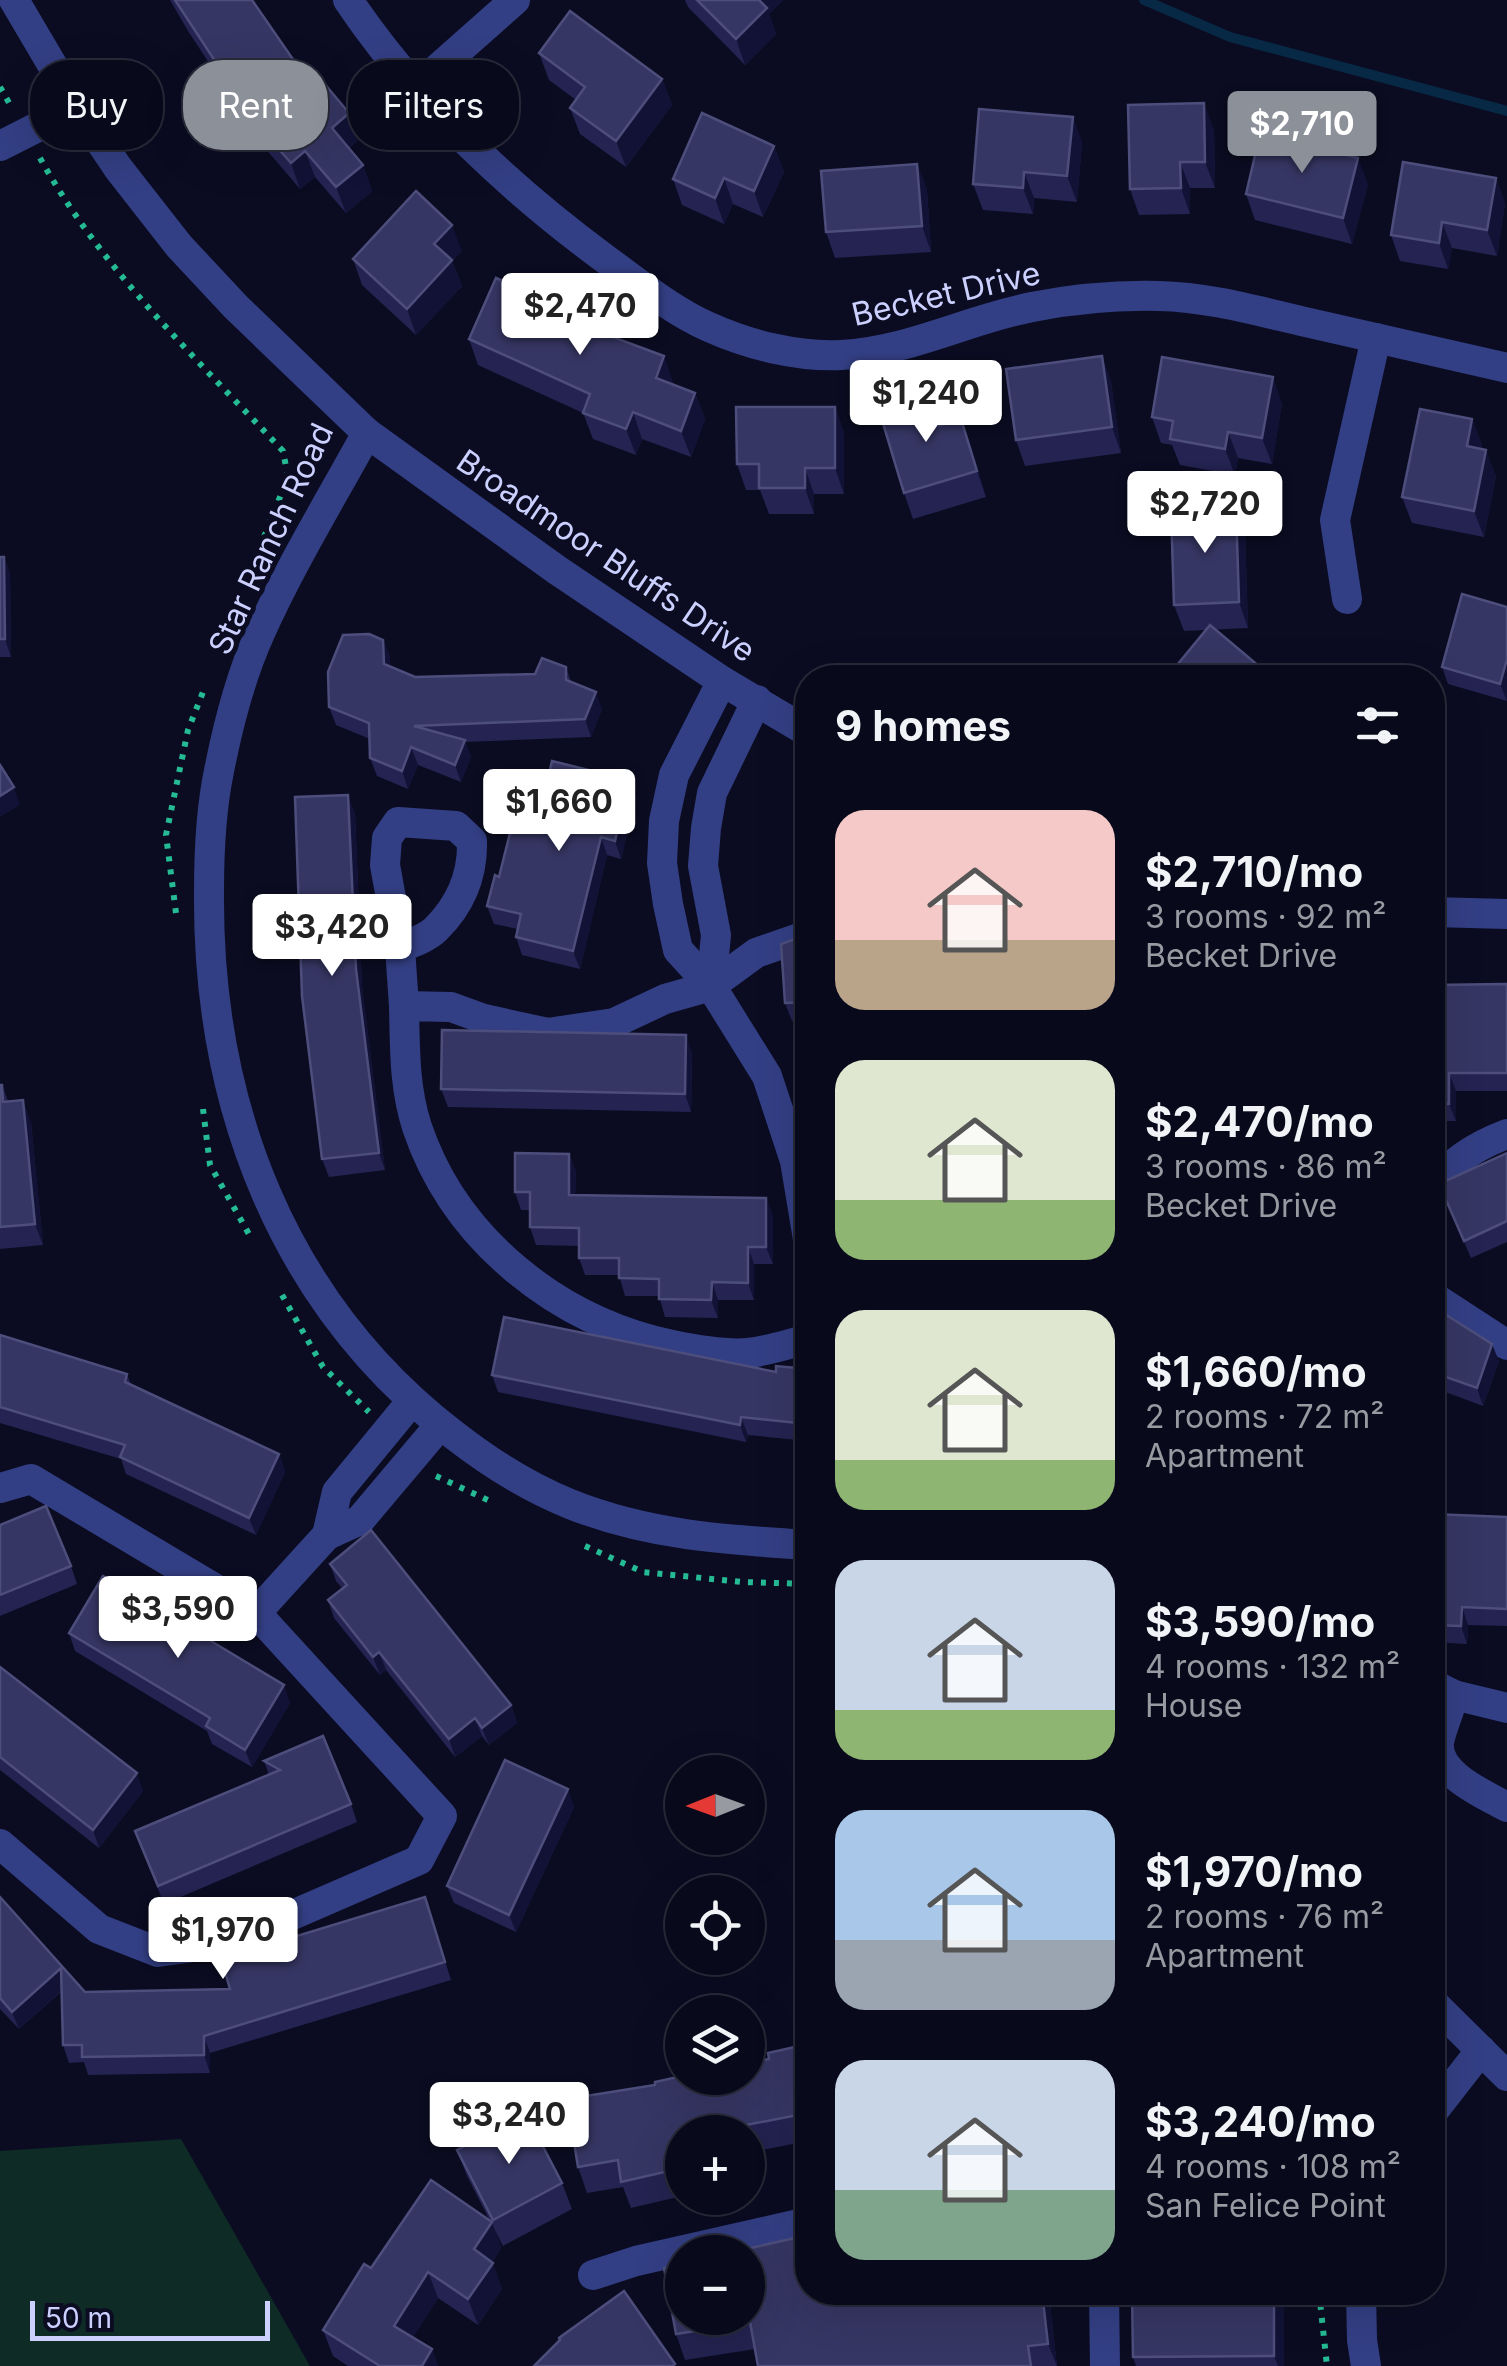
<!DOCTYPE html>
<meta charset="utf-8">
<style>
body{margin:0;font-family:Inter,sans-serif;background:#161727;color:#f1f3f6;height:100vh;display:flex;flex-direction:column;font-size:38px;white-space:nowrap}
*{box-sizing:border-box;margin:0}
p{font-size:32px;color:#989aa2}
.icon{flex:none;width:55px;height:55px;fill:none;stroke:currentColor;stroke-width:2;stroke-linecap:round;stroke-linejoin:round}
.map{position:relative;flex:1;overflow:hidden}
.sheet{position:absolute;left:795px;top:665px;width:650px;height:1640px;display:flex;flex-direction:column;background:#08091a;border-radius:40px;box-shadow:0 10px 40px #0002,0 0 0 2px #292a39}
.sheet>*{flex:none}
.guide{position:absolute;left:30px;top:60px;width:615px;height:90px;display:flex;gap:20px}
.needle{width:65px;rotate:269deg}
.controls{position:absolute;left:665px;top:1755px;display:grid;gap:20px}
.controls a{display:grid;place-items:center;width:100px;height:100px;border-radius:50%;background:#08091a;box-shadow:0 10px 40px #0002,0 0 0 2px #292a39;font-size:50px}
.scale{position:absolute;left:30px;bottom:25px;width:240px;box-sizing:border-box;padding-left:10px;border:5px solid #ccd0ff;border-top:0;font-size:28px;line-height:35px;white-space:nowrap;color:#ccd0ff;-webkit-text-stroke:8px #0b0c22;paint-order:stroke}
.price{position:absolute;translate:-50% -85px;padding:0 22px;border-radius:10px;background:#fff;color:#222;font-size:32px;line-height:65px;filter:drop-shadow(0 2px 5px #0008)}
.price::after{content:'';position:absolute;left:50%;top:60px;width:30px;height:22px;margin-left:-15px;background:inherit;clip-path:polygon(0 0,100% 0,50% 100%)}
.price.on{background:#8c9099;color:#fff}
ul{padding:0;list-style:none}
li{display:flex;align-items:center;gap:30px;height:250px;padding:0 40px}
li span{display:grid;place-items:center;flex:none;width:280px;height:200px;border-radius:30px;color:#555}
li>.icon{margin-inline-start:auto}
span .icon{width:120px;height:120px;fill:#fffc;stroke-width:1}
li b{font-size:42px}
h2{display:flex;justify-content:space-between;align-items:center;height:120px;padding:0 40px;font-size:42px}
.tag{padding:0 35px;border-radius:40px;background:#08091a;box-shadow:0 10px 40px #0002,0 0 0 2px #292a39;font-size:35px;line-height:90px}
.tag.on{background:#8c9099;color:#fff}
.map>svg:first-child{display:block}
.green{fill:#0e2c25}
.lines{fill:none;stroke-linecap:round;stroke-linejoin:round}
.stream{stroke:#072945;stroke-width:10}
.path{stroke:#24bb95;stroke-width:6;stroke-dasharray:5 8;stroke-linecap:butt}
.minor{stroke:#333f84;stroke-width:30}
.wall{fill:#242351}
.shaded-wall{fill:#121236}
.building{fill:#363664;stroke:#4d4e7c;stroke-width:2.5}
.labels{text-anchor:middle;stroke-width:10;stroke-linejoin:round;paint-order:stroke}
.street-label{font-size:32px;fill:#ccd0ff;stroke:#0b0c22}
</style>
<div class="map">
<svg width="1507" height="2366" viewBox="0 0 1507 2366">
<rect width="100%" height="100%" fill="#0b0c22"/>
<polygon class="green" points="181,2139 310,2366 0,2366 0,2151"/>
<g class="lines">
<polyline class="stream" points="1144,0 1230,37 1507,111"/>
<g class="path">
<polyline points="0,87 12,108"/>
<path d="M 40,158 C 102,270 196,358 283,451 L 288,477 L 244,587"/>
<polyline points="176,913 166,835 188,730 205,687"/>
<polyline points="203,1109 210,1165 250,1236"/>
<polyline points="282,1295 323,1367 369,1412"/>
<polyline points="436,1476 492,1502"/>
<polyline points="585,1546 643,1572 742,1582 808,1584"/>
<polyline points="1319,2292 1327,2366"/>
</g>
<g class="minor">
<polyline points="14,0 77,107 118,168 179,246 236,307 367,433 557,570 722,681 808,732"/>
<path d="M 348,0 C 417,103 509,188 608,261 C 641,285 673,311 709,327 C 749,345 797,357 841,355 C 910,351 966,320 1032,307 C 1073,299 1117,295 1159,296 C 1207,297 1254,310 1301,321 C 1369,336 1438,352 1507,368"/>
<polyline points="418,86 515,0"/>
<polyline points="0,146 77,107"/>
<path d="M 367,433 C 331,499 291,564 260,633 C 241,675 228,725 219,771 C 211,809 209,851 209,891 C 207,1104 282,1303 454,1435 C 490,1463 528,1487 570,1504 C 647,1535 726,1540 808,1545"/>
<polyline points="1347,599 1335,520 1376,338"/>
<polyline points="722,681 674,775 664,821 662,863 668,904 678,950 711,986 767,1076 795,1161 808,1239"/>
<polyline points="1432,912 1507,914"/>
<path d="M 808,935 L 756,953 L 711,986 L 665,999 L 614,1023 L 548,1033 L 484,1019 L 451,1007 L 404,1006 C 405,1047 404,1087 417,1127 C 455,1240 558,1321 672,1345 C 696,1350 724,1355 748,1353 C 768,1351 788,1344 808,1339"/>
<path d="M 400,948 C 411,943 427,938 436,929 C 460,905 473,875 472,841 L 456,826 L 398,822 L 387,838 L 385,865 L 400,948 L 404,1006"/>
<polyline points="711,986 716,935 703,866 706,828 712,793 757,700"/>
<path d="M 1432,1189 C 1449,1161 1478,1145 1507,1134"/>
<polyline points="1432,1296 1507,1345"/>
<polyline points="0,1488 31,1479 256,1613 442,1816 419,1860 230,1942 158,1952 99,1929 0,1844"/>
<polyline points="327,1535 337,1492 411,1402"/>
<polyline points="256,1613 327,1535 360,1520 440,1425"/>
<polyline points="1432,1684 1454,1695 1507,1708"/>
<path d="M 1454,1695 C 1450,1710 1442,1727 1439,1742 C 1435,1774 1484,1794 1507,1807"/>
<polyline points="1432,2002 1507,2076"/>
<polyline points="1432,2113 1481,2050"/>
<polyline points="593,2275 636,2261 808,2222"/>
<polyline points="1104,2292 1105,2366"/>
<polyline points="1361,2292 1362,2340 1366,2366"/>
</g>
</g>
<g class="wall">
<polygon points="170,0 252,0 310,84 359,139 349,148 363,165 372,191 346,213 315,177 300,189 265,148 188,31"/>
<polygon points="685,0 783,0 769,14 776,34 745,65 688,7"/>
<polygon points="539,53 662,79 672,105 626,167 580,134 570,108 576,100 549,80"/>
<polygon points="1073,117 1082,143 1077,202 1034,198 1033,214 983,210 973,184"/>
<polygon points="1214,130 1215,188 1190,188 1190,214 1139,215 1130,189"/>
<polygon points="774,146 784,172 763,217 733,204 724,224 682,205 673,179"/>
<polygon points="917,164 927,190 931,252 835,258 826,232"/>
<polygon points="1496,178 1505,204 1497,256 1452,248 1448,269 1400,261 1391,235"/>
<polygon points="1368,184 1352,244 1255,220 1246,194"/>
<polygon points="462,251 452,261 462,286 416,335 362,285 353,259"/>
<polygon points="590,328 664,356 673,384 695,393 705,419 691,457 642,439 636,455 593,439 583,413 478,365 469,339"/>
<polygon points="1102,356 1111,382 1121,453 1025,466 1016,440"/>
<polygon points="1282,403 1272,464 1238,458 1235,475 1180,465 1172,445 1161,443 1152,417"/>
<polygon points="835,407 844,433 844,494 814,494 814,514 769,514 760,490 746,490 737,464"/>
<polygon points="961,419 986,497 913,519 904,493 940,425"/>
<polygon points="1472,419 1482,445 1481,449 1496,476 1484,537 1412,523 1402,497"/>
<polygon points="1245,532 1248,628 1184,631 1174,605"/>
<polygon points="0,557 4,557 10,574 11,657 0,657"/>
<polygon points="1507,607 1507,701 1448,684 1442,667"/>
<polygon points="383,640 390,657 390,667 415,677 535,674 566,667 571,682 602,709 591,737 465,742 471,757 461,782 418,765 408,789 377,776 370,758 370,739 336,725 329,707"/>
<polygon points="629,780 636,797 621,859 607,855 580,969 522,955 516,937 518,929 494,924 487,906 499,877 537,826"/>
<polygon points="355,813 362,987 385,1170 329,1177 322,1159"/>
<polygon points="808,939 808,1020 792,1021 785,1003"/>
<polygon points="1507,984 1507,1091 1456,1091 1456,1121 1432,1121 1432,985"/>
<polygon points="692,1053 691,1112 448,1107 441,1089"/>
<polygon points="0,1085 2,1085 8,1101 31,1122 43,1245 0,1249"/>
<polygon points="1507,1153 1507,1242 1471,1258 1439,1184"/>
<polygon points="569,1154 576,1172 575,1195 773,1215 773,1264 754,1264 754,1300 718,1300 718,1318 665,1317 659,1296 625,1296 619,1275 585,1275 579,1258 579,1246 536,1245 530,1227 530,1210 521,1210 515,1192"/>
<polygon points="1432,1306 1499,1361 1483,1406 1432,1387"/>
<polygon points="0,1335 127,1374 131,1385 279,1454 285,1472 256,1535 126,1474 121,1459 0,1423"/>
<polygon points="808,1369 808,1441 748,1435 746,1442 498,1392 492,1375 776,1372"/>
<polygon points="1432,1514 1507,1517 1507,1626 1468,1625 1467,1644 1432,1642"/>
<polygon points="0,1525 71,1566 77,1584 0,1616"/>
<polygon points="330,1564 511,1705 517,1723 489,1745 482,1736 455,1757 386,1670 380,1675 334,1618 328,1600 342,1588 336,1581"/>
<polygon points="69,1633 290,1703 252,1767 212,1744 207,1731 75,1651"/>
<polygon points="0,1667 143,1791 99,1848 0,1770"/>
<polygon points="264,1761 351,1804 357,1822 164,1904 135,1831 269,1775"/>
<polygon points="574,1807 516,1932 454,1903 447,1886"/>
<polygon points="0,1897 85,1992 230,1989 425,1897 451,1980 210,2053 210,2073 88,2075 84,2062 69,2063 63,2045 62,1991 19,2029 0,2009"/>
<polygon points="808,2044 808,2141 751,2152 756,2180 748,2182 748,2132 682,2132 682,2196 631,2208 623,2187 587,2193 578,2167 655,2085 769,2059"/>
<polygon points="457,2150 562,2183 572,2209 503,2246 495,2230 501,2248 492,2262 502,2289 478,2325 438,2298 413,2337 432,2349 438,2366 348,2366 333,2356 323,2330 371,2268 490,2221 467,2176"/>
<polygon points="808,2292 1052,2292 1049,2295 1057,2366 758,2366 755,2349 685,2360 676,2334 682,2318"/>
<polygon points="1229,2292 1284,2292 1284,2366 1136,2366 1133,2357"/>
</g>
<g class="shaded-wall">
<polygon points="755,0 783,0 769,14 776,34 745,65 736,39"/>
<polygon points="662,79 672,105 626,167 616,141"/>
<polygon points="1204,103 1214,130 1215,188 1205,162"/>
<polygon points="349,113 359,139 341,154 332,128"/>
<polygon points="1073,117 1082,143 1077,202 1067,176"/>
<polygon points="774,146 784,172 763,217 754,191"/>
<polygon points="305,151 315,177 300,189 291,163"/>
<polygon points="1358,158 1368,184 1352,244 1343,218"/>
<polygon points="1180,162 1190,188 1190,214 1181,188"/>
<polygon points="917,164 927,190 931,252 922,226"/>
<polygon points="363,165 372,191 346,213 336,187"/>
<polygon points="1024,172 1034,198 1033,214 1023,188"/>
<polygon points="724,178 733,204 724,224 715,198"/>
<polygon points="1496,178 1505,204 1497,256 1487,230"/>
<polygon points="1442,222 1452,248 1448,269 1439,243"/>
<polygon points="452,225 462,251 452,261 462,286 416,335 407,309 434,244"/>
<polygon points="664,356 673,382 665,404 656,378"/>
<polygon points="1102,356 1111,382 1121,453 1112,427"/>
<polygon points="1273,377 1282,403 1272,464 1262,438"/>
<polygon points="695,393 705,419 691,457 681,431"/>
<polygon points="835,407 844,433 844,494 835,468"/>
<polygon points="633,412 642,439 636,455 626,429"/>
<polygon points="961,419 971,445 986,497 977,471"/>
<polygon points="1472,419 1482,445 1476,472 1467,446"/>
<polygon points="1228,432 1238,458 1235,475 1225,449"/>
<polygon points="1486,450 1496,476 1484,537 1474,511"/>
<polygon points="805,468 814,494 814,514 805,488"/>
<polygon points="1236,506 1245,532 1248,628 1239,602"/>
<polygon points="4,557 10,574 11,657 5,639"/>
<polygon points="383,640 390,657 391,682 384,664"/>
<polygon points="1507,659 1507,701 1500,684"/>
<polygon points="596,692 602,709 591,737 585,719"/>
<polygon points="465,740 471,757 461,782 455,765"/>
<polygon points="411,747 418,765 408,789 402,771"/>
<polygon points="629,780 636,797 621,859 615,841"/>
<polygon points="14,787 20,805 0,817 0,796"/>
<polygon points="348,795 355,813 362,987 385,1170 379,1153 356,969"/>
<polygon points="601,837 607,855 580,969 573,951"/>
<polygon points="686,1035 692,1053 691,1112 685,1094"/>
<polygon points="1449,1073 1456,1091 1456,1121 1449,1104"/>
<polygon points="23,1100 31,1122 43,1245 35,1224"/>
<polygon points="569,1154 576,1172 575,1213 569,1195"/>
<polygon points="766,1198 773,1215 773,1264 766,1247"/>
<polygon points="748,1247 754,1264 754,1300 748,1283"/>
<polygon points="712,1282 718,1300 718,1318 711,1300"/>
<polygon points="1492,1344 1499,1361 1483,1406 1477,1388"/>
<polygon points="741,1417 748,1435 746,1442 740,1425"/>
<polygon points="279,1454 285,1472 256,1535 249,1518"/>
<polygon points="1462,1607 1468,1625 1467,1644 1461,1626"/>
<polygon points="379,1652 386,1670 380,1675 373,1657"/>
<polygon points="284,1685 290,1703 252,1767 245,1750"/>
<polygon points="511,1705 517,1723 489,1745 482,1728"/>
<polygon points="475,1718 482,1736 455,1757 449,1739"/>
<polygon points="137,1773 143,1791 99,1848 93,1830"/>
<polygon points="568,1789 574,1807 516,1932 509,1915"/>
<polygon points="61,1968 68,1985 19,2029 12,2012"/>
<polygon points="204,2036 210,2053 210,2073 204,2055"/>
<polygon points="748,2143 751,2152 756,2180 748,2155"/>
<polygon points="492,2222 501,2248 483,2275 474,2249"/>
<polygon points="493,2263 502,2289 478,2325 468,2299"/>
<polygon points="428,2272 438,2298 404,2352 394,2326"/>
<polygon points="1042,2292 1048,2292 1049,2295 1057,2366 1048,2344"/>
<polygon points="1274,2292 1284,2292 1284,2366 1278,2366 1274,2356"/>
<polygon points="432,2349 438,2366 422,2366"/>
</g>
<g class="building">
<polygon points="175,0 252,0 310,84 318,76 349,113 332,128 363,165 336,187 305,151 291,163 255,122"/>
<polygon points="697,0 759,0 767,8 736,39"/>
<polygon points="570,11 662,79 616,141 570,108 585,87 539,53"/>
<polygon points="1204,103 1205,162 1180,162 1181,188 1130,189 1128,105"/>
<polygon points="979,109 1073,117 1067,176 1024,172 1023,188 973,184"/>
<polygon points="702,113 774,146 754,191 724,178 715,198 673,179"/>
<polygon points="1260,134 1358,158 1343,218 1246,194"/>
<polygon points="1403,162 1496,178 1487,230 1442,222 1439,243 1391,235"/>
<polygon points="917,164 922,226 826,232 821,171"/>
<polygon points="416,191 452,225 434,244 452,260 407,309 353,259"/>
<polygon points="496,278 586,318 583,326 664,356 656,378 695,393 681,431 633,412 626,429 583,413 590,394 469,339"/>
<polygon points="1102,356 1112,427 1016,440 1006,369"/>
<polygon points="1162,357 1273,377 1262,438 1228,432 1225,449 1170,439 1173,421 1152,417"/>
<polygon points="929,394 939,426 961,419 977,471 904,493 879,410"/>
<polygon points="736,407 835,407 835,468 805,468 805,488 759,488 759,464 737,464"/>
<polygon points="1420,409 1472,419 1467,446 1486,450 1474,511 1402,497"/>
<polygon points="1236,506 1239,602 1174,605 1171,509"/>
<polygon points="0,557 4,557 5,639 0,639"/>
<polygon points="1462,594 1507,607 1507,659 1500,684 1442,667"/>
<polygon points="1210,625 1273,678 1168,676"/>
<polygon points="369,634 383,640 384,664 415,677 535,674 542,658 566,667 566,680 596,692 585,719 414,726 465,740 455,765 411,747 402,771 370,758 369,723 329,707 328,672 343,635"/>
<polygon points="552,761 629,780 615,841 601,837 573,951 516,937 521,914 487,906 495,875 499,877 513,821 537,826"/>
<polygon points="0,765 14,787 0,796"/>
<polygon points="348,795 356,969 379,1153 322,1159 302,996 295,797"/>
<polygon points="795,939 808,939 808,1002 785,1003 781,944"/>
<polygon points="1507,984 1507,1073 1449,1073 1449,1104 1432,1104 1432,985"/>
<polygon points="442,1030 686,1035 685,1094 441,1089"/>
<polygon points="0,1085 2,1085 3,1102 23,1100 35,1224 0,1227"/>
<polygon points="515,1153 569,1154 569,1195 766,1198 766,1247 748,1247 748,1283 712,1282 711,1300 659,1299 659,1279 619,1278 619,1258 579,1258 579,1228 530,1227 530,1192 515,1192"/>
<polygon points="1507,1153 1507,1221 1464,1241 1439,1184"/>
<polygon points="1432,1306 1492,1344 1477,1388 1432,1372"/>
<polygon points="504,1317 776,1372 776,1366 808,1369 808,1424 741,1417 740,1425 492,1375"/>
<polygon points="0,1335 127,1374 125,1382 279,1454 249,1518 120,1457 125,1445 0,1407"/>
<polygon points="46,1506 71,1566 0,1595 0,1525"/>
<polygon points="1432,1514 1507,1517 1507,1609 1462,1607 1461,1626 1432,1625"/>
<polygon points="371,1530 511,1705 482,1728 475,1718 449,1739 379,1652 373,1657 328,1600 347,1585 330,1564"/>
<polygon points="103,1576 284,1685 245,1750 206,1726 210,1718 69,1633"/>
<polygon points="0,1667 137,1773 93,1830 0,1757"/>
<polygon points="323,1736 351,1804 158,1886 135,1831 280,1770 264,1761"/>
<polygon points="505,1760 568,1789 509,1915 447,1886"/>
<polygon points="0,1897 85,1992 230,1989 221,1959 425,1897 445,1962 204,2036 204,2055 82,2057 82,2045 63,2045 61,1968 12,2012 0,1998"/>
<polygon points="808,2044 808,2113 741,2126 743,2132 682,2132 682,2168 621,2182 618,2160 578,2167 567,2099 655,2085 655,2082 682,2076 682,2078 748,2078 748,2063 769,2059 768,2053"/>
<polygon points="526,2114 562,2183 493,2220 457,2150"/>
<polygon points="431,2180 492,2222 474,2249 493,2263 468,2299 428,2272 394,2326 432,2349 422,2366 380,2366 323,2330 364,2264 371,2268"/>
<polygon points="808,2235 808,2292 1042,2292 1048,2344 1028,2346 1031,2366 758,2366 750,2322 676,2334 664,2268 682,2265 682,2318 748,2318 748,2252 746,2249"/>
<polygon points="624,2291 675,2364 672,2366 534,2366 560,2340 559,2338"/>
<polygon points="1274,2292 1274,2356 1133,2357 1132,2294"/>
</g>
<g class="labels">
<g class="street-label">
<text transform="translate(946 294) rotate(-13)" y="11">Becket Drive</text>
<text transform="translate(271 539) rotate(-65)" y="11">Star Ranch Road</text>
<text transform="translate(606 556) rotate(34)" y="11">Broadmoor Bluffs Drive</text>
</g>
</g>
</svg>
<div class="controls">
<a><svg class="needle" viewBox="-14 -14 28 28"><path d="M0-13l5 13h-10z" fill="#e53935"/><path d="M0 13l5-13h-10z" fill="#989aa2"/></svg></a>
<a><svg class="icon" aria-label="locate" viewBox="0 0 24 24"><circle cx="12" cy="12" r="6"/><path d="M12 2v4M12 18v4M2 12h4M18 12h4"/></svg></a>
<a><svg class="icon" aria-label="layers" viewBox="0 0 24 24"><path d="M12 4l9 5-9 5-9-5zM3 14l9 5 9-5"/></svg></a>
<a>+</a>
<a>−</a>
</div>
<div class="scale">50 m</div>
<b class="price on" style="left:1302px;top:176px">$2,710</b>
<b class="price" style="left:580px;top:358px">$2,470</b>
<b class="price" style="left:926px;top:445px">$1,240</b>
<b class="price" style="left:1205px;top:556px">$2,720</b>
<b class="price" style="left:559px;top:854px">$1,660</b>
<b class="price" style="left:332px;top:979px">$3,420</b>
<b class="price" style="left:178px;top:1661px">$3,590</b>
<b class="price" style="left:223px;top:1982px">$1,970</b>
<b class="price" style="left:509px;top:2167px">$3,240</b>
<div class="guide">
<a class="tag">Buy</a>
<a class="tag on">Rent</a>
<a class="tag">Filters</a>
</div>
<section class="sheet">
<h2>9 homes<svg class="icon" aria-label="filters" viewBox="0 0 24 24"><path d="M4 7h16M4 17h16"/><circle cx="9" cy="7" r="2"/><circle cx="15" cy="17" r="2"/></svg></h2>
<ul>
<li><span style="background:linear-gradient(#f6c9c9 65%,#b9a48a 0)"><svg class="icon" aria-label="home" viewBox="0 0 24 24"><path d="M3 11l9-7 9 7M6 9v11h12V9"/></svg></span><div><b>$2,710/mo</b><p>3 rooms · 92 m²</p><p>Becket Drive</p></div></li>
<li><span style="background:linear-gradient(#dfe7d0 70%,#8fb573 0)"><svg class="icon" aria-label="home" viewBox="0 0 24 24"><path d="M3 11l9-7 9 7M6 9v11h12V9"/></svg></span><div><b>$2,470/mo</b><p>3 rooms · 86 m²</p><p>Becket Drive</p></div></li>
<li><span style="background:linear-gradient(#dfe7d0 75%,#8fb573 0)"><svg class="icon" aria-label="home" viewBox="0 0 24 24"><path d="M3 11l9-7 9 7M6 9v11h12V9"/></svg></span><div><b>$1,660/mo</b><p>2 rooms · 72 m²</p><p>Apartment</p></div></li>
<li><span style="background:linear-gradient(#c9d6e8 75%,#8fb573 0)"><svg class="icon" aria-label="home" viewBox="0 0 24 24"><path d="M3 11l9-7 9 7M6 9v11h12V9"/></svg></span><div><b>$3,590/mo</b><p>4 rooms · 132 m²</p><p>House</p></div></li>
<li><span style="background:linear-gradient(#a9c7e8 65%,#9aa5b1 0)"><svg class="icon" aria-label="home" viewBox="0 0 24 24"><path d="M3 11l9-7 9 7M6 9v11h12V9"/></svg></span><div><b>$1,970/mo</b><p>2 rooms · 76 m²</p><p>Apartment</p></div></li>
<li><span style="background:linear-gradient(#c9d6e8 65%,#7fa58c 0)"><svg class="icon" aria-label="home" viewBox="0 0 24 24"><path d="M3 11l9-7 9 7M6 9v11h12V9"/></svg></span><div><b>$3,240/mo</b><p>4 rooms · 108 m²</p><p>San Felice Point</p></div></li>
</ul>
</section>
</div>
